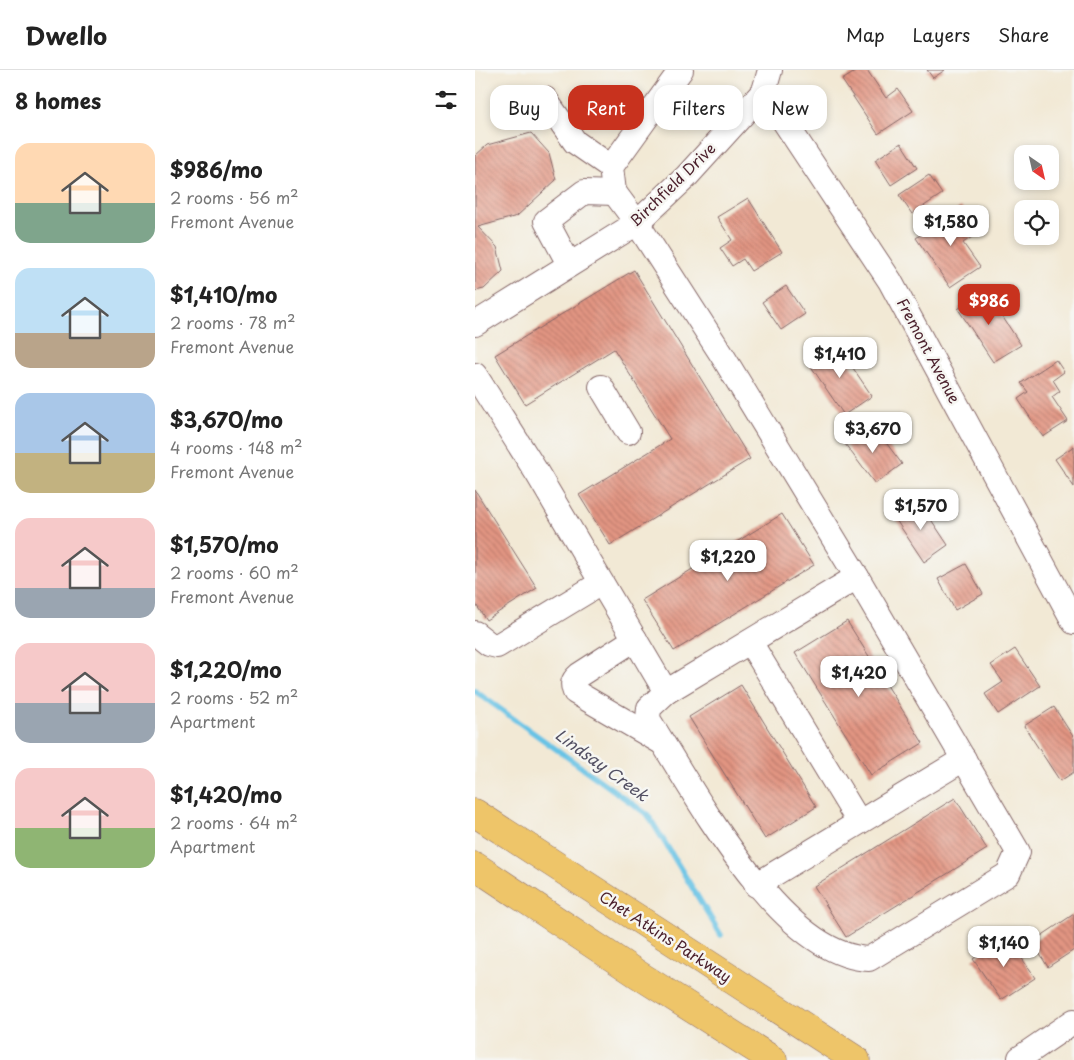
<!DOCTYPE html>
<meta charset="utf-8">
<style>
body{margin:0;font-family:"Playpen Sans",sans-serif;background:#f6f6f6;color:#222;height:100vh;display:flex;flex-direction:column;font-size:19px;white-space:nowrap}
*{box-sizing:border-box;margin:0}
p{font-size:16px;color:#767676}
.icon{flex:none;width:28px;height:28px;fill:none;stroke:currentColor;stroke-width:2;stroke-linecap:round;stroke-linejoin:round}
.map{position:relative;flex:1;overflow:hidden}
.sheet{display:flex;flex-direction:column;background:#fff;width:475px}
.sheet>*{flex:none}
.hud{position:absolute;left:15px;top:15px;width:475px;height:45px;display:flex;gap:10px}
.needle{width:32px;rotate:146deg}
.tools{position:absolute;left:539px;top:75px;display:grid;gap:10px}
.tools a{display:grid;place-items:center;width:45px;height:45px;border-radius:10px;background:#fff;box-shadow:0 2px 8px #0003;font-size:25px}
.price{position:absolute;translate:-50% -42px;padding:0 11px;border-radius:10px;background:#fff;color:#222;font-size:16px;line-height:32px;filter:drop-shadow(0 1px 2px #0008)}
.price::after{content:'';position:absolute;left:50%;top:30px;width:15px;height:11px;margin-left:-8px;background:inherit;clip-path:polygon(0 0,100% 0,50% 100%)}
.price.on{background:#c8321e;color:#fff}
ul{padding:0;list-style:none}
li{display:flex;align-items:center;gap:15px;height:125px;padding:0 15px}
li span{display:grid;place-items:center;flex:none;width:140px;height:100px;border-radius:15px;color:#555}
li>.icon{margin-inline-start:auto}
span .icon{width:60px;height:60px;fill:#fffc;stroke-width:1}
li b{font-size:21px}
h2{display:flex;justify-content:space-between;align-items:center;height:60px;padding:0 15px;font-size:21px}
.chip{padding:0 18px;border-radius:15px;background:#fff;box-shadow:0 2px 8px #0003;font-size:18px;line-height:45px}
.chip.on{background:#c8321e;color:#fff}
header{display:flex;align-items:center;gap:30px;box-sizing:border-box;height:70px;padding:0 25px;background:#fff;border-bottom:1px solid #e0e0e0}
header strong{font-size:24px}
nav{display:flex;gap:28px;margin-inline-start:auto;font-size:18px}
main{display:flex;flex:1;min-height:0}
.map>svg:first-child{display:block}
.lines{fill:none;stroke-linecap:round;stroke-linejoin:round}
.stream{stroke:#67c3e5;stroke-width:5.5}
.building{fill:url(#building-back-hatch)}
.minor-casing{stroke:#856666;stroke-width:26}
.highway-casing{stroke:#856666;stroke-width:29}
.minor{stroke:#fff;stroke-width:24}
.highway{stroke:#eec569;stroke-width:28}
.labels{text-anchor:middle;stroke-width:5;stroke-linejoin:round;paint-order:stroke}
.street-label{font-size:15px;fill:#4a1f2b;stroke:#f6f6f2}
.water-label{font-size:16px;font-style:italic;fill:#535063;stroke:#f6f6f2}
</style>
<header>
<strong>Dwello</strong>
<nav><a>Map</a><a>Layers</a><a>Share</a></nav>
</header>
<main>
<section class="sheet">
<h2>8 homes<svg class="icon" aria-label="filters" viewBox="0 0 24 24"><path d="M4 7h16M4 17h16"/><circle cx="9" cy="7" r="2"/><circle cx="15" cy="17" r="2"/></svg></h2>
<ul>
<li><span style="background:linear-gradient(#ffd9b3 60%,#7fa58c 0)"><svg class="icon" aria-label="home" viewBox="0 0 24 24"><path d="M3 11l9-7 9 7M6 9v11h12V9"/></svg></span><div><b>$986/mo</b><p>2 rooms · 56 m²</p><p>Fremont Avenue</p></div></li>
<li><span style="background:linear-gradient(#bfe0f5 65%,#b9a48a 0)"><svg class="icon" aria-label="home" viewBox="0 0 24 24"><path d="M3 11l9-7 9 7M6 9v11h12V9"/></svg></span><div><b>$1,410/mo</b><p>2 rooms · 78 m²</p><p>Fremont Avenue</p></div></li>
<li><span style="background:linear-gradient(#a9c7e8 60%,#c2b280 0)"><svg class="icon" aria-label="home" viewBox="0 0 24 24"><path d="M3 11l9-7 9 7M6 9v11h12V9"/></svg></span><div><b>$3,670/mo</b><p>4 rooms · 148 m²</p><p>Fremont Avenue</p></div></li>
<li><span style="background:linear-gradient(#f6c9c9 70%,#9aa5b1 0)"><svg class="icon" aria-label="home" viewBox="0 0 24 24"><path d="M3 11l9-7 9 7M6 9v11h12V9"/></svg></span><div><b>$1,570/mo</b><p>2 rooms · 60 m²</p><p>Fremont Avenue</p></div></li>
<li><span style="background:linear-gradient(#f6c9c9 60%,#9aa5b1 0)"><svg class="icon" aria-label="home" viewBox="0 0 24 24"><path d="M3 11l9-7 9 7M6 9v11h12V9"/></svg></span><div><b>$1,220/mo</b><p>2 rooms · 52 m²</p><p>Apartment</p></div></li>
<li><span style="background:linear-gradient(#f6c9c9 60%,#8fb573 0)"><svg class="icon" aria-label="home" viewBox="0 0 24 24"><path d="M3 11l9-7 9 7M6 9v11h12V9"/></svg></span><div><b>$1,420/mo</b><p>2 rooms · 64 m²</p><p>Apartment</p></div></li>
</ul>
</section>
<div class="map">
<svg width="599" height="990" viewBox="0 0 599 990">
<defs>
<pattern id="building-back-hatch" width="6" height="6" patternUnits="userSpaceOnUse" patternTransform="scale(1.25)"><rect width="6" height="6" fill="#e29582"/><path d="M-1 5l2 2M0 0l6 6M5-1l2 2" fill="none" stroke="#b9796b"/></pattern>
</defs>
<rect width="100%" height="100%" fill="#f6f6f2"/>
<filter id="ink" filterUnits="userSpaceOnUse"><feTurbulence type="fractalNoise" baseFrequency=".02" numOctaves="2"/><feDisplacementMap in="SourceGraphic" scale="10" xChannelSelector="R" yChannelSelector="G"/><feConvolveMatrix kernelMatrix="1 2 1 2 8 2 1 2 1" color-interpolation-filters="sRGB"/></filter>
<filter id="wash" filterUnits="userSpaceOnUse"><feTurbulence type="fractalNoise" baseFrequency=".0096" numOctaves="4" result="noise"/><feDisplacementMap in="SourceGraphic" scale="20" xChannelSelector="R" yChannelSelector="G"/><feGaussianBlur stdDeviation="1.12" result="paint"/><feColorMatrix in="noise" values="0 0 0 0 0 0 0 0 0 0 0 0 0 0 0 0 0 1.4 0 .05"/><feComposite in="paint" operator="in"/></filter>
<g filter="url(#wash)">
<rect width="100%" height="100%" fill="#f2e9d5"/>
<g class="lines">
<polyline class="stream" points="0,621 173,745 246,865"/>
</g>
<g id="blocks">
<g class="building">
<polygon points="383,0 392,0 411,28 423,19 438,41 403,64 367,10"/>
<polygon points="452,0 470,0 458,8"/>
<polygon points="56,63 74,83 81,110 42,146 3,157 22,177 28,201 9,219 0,221 0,86 12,75"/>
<polygon points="426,73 442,98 416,115 400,90"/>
<polygon points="454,105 467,124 437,144 424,125"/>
<polygon points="273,128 307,182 276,201 268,189 257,196 245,178 257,170 242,147"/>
<polygon points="486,137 503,163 488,173 505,197 475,217 441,168"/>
<polygon points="159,200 275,389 135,475 104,425 195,369 139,279 50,334 20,285"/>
<polygon points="311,216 330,244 306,260 287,232"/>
<polygon points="510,220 546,275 518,292 483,239"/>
<polygon points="361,273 397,326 369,345 333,292"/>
<polygon points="581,290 589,302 578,310 585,321 577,327 593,351 568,367 543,329 553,322 546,313"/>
<polygon points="397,354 427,394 400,414 370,374"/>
<polygon points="599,376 599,417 580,389"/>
<polygon points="0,420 62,518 11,550 0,533"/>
<polygon points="443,430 473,475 449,492 419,447"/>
<polygon points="307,444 339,495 199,581 167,530"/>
<polygon points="491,494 508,524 480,540 463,509"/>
<polygon points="372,551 448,673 396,705 320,583"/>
<polygon points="540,579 565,616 523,644 510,624 528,612 516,595"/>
<polygon points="266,615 341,737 290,769 214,647"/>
<polygon points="579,637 599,668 599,702 585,711 549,656"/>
<polygon points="480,728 512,779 371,867 339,816"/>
<polygon points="599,844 599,880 573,897 557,872"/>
<polygon points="532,866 560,908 526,930 498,889"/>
</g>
</g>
</g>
<g filter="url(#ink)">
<use href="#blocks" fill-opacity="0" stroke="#856666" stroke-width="1"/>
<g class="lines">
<g class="minor-casing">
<g id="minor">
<polyline points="289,21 415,211 599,552"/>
<polyline points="70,29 100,72 136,97"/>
<polyline points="94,194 71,151 109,122 140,123"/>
<polyline points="0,254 162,153 211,107 289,21 295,0"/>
<polyline points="0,305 62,403 191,622 382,507 247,285 162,153 139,122 136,97 206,0"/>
<polyline points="126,317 153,362"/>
<polyline points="0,563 14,574 22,576 126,513"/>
<path d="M 160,569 L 104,605 C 97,611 97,614 100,622 L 186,672"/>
<polyline points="275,572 384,752"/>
<path d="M 191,622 L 174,638 L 173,649 C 217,717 304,886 394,889 L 533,804 L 543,782 L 382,507"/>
<polyline points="281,815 489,689"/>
<polyline points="545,988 599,951"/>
</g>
</g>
<g class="highway-casing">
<g id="highway">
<polyline points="0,743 381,990"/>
<polyline points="0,796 164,905 298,990"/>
</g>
</g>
<use href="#minor" class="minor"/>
<use href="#highway" class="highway"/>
</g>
</g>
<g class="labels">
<g class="street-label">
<text transform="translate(198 115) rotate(-44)" y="5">Birchfield Drive</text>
<text transform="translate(453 281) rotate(62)" y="5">Fremont Avenue</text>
<text transform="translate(190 867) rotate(33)" y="5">Chet Atkins Parkway</text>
</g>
<g class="water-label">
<text transform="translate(127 695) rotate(36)" y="6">Lindsay Creek</text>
</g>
</g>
</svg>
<div class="tools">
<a><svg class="needle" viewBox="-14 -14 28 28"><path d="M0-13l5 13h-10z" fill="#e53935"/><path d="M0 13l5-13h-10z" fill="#767676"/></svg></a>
<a><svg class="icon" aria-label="locate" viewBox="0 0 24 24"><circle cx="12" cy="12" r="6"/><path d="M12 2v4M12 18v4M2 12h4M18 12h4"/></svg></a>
</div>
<b class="price" style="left:476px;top:177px">$1,580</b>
<b class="price on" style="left:514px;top:256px">$986</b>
<b class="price" style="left:365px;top:309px">$1,410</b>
<b class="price" style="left:398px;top:384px">$3,670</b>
<b class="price" style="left:446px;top:461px">$1,570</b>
<b class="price" style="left:253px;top:512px">$1,220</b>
<b class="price" style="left:384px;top:628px">$1,420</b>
<b class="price" style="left:529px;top:898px">$1,140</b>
<div class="hud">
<a class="chip">Buy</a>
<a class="chip on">Rent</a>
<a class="chip">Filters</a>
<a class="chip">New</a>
</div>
</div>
</main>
